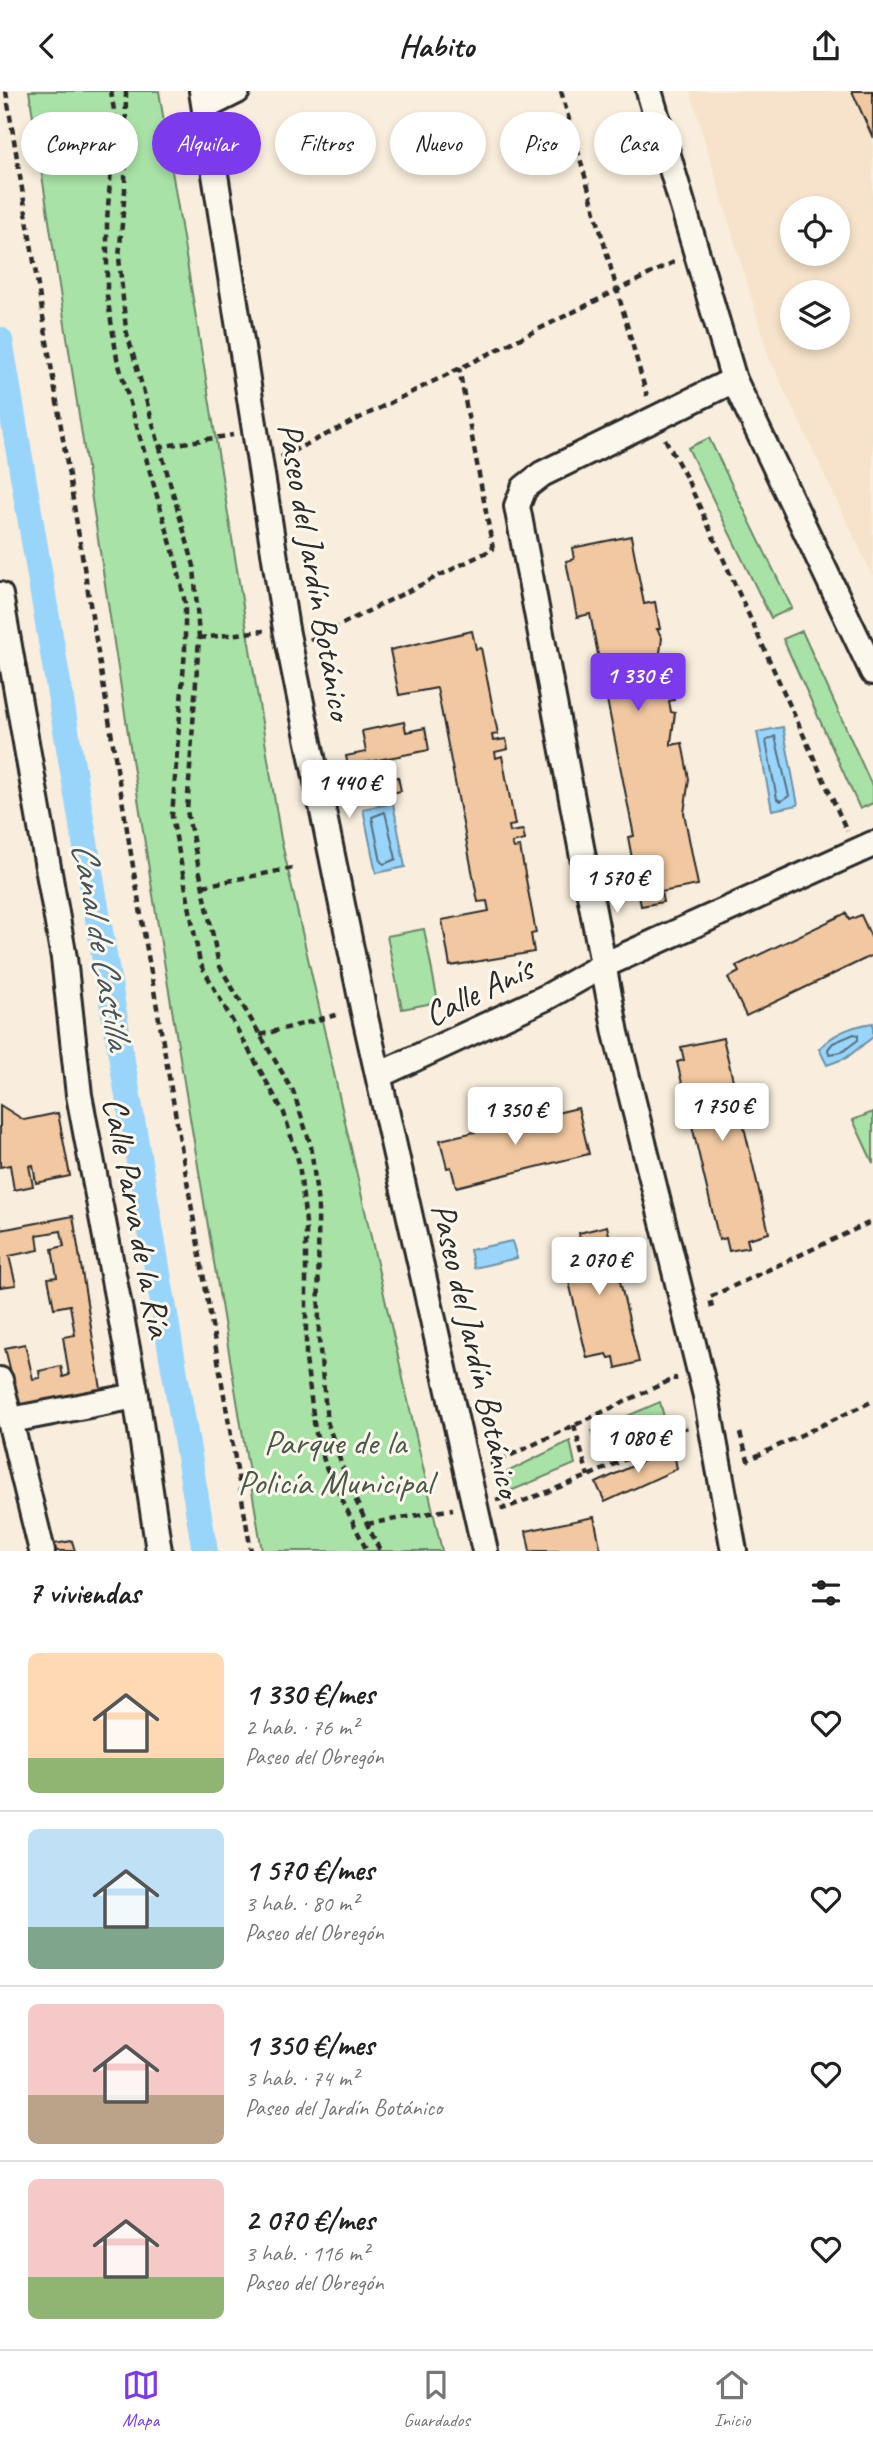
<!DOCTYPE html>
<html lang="es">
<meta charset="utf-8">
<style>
body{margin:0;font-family:Caveat,sans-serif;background:#f2f2f2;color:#222;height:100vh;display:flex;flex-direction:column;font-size:26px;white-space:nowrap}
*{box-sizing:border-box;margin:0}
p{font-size:23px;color:#767676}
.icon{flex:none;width:38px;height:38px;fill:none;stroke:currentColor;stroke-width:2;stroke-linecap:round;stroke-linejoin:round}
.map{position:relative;height:1460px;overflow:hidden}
.details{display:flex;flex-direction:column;background:#fff;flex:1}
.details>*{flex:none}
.hud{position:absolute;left:21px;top:21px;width:831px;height:63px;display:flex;gap:14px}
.controls{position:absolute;left:780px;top:105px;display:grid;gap:14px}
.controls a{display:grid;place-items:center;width:70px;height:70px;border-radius:50%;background:#fff;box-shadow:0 4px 10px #0003;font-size:35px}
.price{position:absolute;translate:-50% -60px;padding:0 16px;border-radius:7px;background:#fff;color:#222;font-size:23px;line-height:46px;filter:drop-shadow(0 2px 4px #0008)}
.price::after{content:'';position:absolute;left:50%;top:42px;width:21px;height:16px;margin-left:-10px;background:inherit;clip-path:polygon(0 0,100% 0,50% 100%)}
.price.selected{background:#7c3aed;color:#fff}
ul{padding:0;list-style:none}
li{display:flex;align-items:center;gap:21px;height:175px;padding:0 28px}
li+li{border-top:2px solid #e0e0e0}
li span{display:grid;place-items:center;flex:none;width:196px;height:140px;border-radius:10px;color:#555}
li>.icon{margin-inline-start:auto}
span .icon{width:84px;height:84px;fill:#fffc;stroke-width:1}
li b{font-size:30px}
h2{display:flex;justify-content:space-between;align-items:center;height:84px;padding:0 28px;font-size:30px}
.tag{padding:0 24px;border-radius:32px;background:#fff;box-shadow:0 4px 10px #0003;font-size:24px;line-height:63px}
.tag.selected{background:#7c3aed;color:#fff}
header{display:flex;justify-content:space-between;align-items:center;height:91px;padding:0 28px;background:#fff;font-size:32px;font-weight:700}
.dock{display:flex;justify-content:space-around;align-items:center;height:98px;border-top:2px solid #e0e0e0;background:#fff;font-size:19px;color:#767676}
.dock a{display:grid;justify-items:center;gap:4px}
.dock .selected{color:#7c3aed}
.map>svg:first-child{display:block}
.built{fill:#f7e3cb;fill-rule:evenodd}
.green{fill:#a9e2a6;stroke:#6a8668;stroke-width:2}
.water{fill:#99d5fa;stroke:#6d91a7;stroke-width:2}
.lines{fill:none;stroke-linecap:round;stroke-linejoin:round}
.shore{stroke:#576f7e;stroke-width:2}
.canal{stroke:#99d5fa;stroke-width:26}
.building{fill:#f1c8a1;stroke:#2b2b2b;stroke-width:2}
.street-casing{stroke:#2b2b2b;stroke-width:30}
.path{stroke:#2b2b2b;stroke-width:4.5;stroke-dasharray:7 5;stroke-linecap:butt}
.street{stroke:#fbf7ec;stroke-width:24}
.labels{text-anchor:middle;stroke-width:6;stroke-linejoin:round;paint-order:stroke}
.street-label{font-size:35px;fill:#2b2b2b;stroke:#fbf7ec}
.park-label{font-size:35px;fill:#4a594a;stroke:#fbf7ec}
.water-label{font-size:37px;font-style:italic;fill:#46565f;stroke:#fbf7ec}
</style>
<header><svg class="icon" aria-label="back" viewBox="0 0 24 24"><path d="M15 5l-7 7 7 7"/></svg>Habito<svg class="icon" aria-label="share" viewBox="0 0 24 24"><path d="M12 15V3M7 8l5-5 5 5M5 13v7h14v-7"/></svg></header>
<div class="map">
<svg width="873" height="1460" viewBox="0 0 873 1460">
<rect width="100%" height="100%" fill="#f9eedd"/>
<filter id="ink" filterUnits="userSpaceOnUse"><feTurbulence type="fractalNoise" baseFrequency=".0143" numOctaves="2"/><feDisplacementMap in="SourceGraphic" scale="14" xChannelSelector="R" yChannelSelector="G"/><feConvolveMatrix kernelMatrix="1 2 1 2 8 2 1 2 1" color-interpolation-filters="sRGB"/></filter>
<g filter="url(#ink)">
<path class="built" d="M 690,0 L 873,0 L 873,486 L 769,267 ZM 793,117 L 838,117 L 838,163 L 793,163 ZM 793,201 L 838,201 L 838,247 L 793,247 Z"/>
<g class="green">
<polygon points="29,0 159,0 281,748 442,1460 262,1460 152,798"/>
<polygon points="709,347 792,517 771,527 688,357"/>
<polygon points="802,540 873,697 873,712 860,718 783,548"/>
<polygon points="424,838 438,911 402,918 387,845"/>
<polygon points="873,1021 873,1072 853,1029"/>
<polygon points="660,1311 665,1330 596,1360 592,1340"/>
<polygon points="570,1350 575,1373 508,1401 507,1381"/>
</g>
<g class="water">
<polygon points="783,636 798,714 772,719 757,641"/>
<polygon points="393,712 405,776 376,782 363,718"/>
<path d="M 873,932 L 873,946 L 846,967 L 827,974 L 819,958 C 833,942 852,935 873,932 Z"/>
<polygon points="512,1150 517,1167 474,1177 470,1159"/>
</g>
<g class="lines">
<g class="shore">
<polygon points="775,645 789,705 781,710 777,708 766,650"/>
<polygon points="385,721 396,768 384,773 381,771 372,726"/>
<polygon points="854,943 858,944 858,949 842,961 829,963 828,958 833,952"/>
</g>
<polyline class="canal" points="0,249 205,1460"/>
</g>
<g class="building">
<polygon points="852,0 873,0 873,47"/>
<polygon points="631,445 644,513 655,511 660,538 657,538 662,547 657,584 668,581 674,609 669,610 671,621 675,622 671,651 671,654 682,652 689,688 684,722 698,794 661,801 663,811 641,815 628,746 634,745 590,523 577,526 566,470 574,468 572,457"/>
<polygon points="472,540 476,558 481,557 498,643 492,644 493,650 506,648 508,658 495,661 496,667 502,665 515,734 509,735 510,741 523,739 525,749 512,752 514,757 520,756 536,842 531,843 534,861 450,875 442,829 489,820 487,810 478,811 437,597 399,604 390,559"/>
<polygon points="404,631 406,641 425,637 429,659 348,675 346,665 366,661 362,640"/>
<polygon points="398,686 401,700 382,704 379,689"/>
<polygon points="846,822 849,829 861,824 873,850 873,864 746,925 728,887 739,881 736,875"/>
<polygon points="723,947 769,1142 747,1148 749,1156 729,1160 726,1147 719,1149 677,971 684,969 681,956"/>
<polygon points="0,1014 24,1029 58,1022 70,1085 36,1092 33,1074 29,1075 33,1095 14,1099 10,1074 0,1076"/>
<polygon points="578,1017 589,1063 456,1096 451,1076 447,1077 440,1049"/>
<polygon points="73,1125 101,1298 19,1314 5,1257 25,1253 33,1288 40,1287 39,1280 61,1275 63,1286 69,1284 63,1246 75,1244 70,1214 54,1217 48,1187 57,1186 52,1158 64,1155 61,1140 37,1144 39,1159 9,1165 16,1194 0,1196 0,1132 1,1139"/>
<polygon points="607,1135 639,1271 616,1277 614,1266 609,1267 607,1263 587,1267 560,1153 580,1148 579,1142"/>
<polygon points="673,1356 677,1378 605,1411 596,1392"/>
<polygon points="594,1426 601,1460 530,1460 526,1440"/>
<polygon points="72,1450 75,1460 56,1460 54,1453"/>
</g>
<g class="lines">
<g class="street-casing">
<g id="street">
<polyline points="202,0 286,538 363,917 485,1460"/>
<polyline points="649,0 734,289 873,581"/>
<polyline points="205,16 237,0"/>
<polyline points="0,504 64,867 79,1004 136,1305 159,1460"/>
<polyline points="379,984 547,906 602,875 873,753"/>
<polyline points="0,1289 42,1460"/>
<polyline points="11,1329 136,1305"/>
<polyline points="734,1460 706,1305 616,942 517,415 524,397 542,383 734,289"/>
</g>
</g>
<g class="path">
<polyline points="6,0 141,824 251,1460"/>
<polyline points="111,0 115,26 107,129 107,205 117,267 177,474 185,512 185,559 172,725 200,872 284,1022 299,1072 306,1132 306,1268 315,1339 326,1376 367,1460"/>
<polyline points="126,0 125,99 119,166 126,239 194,475 199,547 187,720 219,874 293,1000 311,1055 318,1114 319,1249 327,1330 348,1393 380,1460"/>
<polyline points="561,0 647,305"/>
<polyline points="665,348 687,388 847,740"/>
<polyline points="158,356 233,344"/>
<polyline points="281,366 674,171"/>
<polyline points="199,547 264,540"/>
<polyline points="310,549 493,458 459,277"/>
<polyline points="203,795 293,777"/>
<polyline points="260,944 340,923"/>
<polyline points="712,1217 710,1206 873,1130"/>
<polyline points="574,1334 588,1385"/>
<polyline points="740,1342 748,1369 873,1310"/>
<polyline points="493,1376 492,1373 675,1287 675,1290"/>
<polyline points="496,1409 501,1408 503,1418 588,1385 686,1341 685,1336"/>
<polyline points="367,1433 453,1418"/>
</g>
<use href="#street" class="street"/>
</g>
</g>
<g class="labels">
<g class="street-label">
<text transform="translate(316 480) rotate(80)" y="12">Paseo del Jardín Botánico</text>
<text transform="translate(478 900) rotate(-26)" y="12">Calle Anís</text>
<text transform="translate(138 1126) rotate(79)" y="12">Calle Parva de la Ría</text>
<text transform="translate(477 1259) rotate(77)" y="12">Paseo del Jardín Botánico</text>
</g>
<g class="park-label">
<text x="335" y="1363">Parque de la<tspan x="335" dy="40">Policía Municipal</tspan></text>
</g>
<g class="water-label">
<text transform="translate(103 854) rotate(80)" y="13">Canal de Castilla</text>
</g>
</g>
</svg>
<div class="controls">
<a><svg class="icon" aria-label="locate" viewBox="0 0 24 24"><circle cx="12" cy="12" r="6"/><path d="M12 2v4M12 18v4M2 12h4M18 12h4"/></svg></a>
<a><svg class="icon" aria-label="layers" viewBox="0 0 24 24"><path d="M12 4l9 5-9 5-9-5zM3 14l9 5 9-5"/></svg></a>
</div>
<b class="price selected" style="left:638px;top:622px">1 330 €</b>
<b class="price" style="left:349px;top:729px">1 440 €</b>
<b class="price" style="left:617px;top:824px">1 570 €</b>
<b class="price" style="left:722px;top:1052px">1 750 €</b>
<b class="price" style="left:515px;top:1056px">1 350 €</b>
<b class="price" style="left:599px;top:1206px">2 070 €</b>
<b class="price" style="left:638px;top:1384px">1 080 €</b>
<div class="hud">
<a class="tag">Comprar</a>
<a class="tag selected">Alquilar</a>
<a class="tag">Filtros</a>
<a class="tag">Nuevo</a>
<a class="tag">Piso</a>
<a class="tag">Casa</a>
</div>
</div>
<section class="details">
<h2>7 viviendas<svg class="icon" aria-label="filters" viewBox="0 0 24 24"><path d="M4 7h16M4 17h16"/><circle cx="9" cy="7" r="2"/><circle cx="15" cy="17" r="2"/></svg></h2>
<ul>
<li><span style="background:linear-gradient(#ffd9b3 75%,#8fb573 0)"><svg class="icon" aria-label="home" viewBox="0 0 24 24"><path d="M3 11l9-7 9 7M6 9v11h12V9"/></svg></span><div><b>1 330 €/mes</b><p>2 hab. · 76 m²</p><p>Paseo del Obregón</p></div><svg class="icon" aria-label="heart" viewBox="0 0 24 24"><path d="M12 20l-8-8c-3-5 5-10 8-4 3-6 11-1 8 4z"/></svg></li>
<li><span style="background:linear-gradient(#bfe0f5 70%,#7fa58c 0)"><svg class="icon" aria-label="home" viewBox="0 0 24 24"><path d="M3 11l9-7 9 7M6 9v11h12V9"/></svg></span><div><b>1 570 €/mes</b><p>3 hab. · 80 m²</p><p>Paseo del Obregón</p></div><svg class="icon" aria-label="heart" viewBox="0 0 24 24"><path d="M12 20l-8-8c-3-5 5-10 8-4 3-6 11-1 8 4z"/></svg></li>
<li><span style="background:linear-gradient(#f6c9c9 65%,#b9a48a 0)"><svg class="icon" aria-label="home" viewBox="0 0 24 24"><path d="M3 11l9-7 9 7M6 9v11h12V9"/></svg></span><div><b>1 350 €/mes</b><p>3 hab. · 74 m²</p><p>Paseo del Jardín Botánico</p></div><svg class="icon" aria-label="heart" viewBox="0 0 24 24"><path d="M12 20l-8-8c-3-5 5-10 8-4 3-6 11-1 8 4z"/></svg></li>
<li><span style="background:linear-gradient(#f6c9c9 70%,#8fb573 0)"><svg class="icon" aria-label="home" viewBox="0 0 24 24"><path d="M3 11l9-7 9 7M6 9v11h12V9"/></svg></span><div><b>2 070 €/mes</b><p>3 hab. · 116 m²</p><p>Paseo del Obregón</p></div><svg class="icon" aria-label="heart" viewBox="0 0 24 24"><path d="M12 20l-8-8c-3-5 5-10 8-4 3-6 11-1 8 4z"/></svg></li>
</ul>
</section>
<nav class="dock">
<a class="selected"><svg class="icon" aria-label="map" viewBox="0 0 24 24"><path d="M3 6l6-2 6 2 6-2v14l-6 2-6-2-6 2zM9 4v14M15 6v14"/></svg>Mapa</a>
<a><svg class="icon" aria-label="saved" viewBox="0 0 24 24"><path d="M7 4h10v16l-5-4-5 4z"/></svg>Guardados</a>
<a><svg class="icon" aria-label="home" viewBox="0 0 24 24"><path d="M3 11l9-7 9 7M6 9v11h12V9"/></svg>Inicio</a>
</nav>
